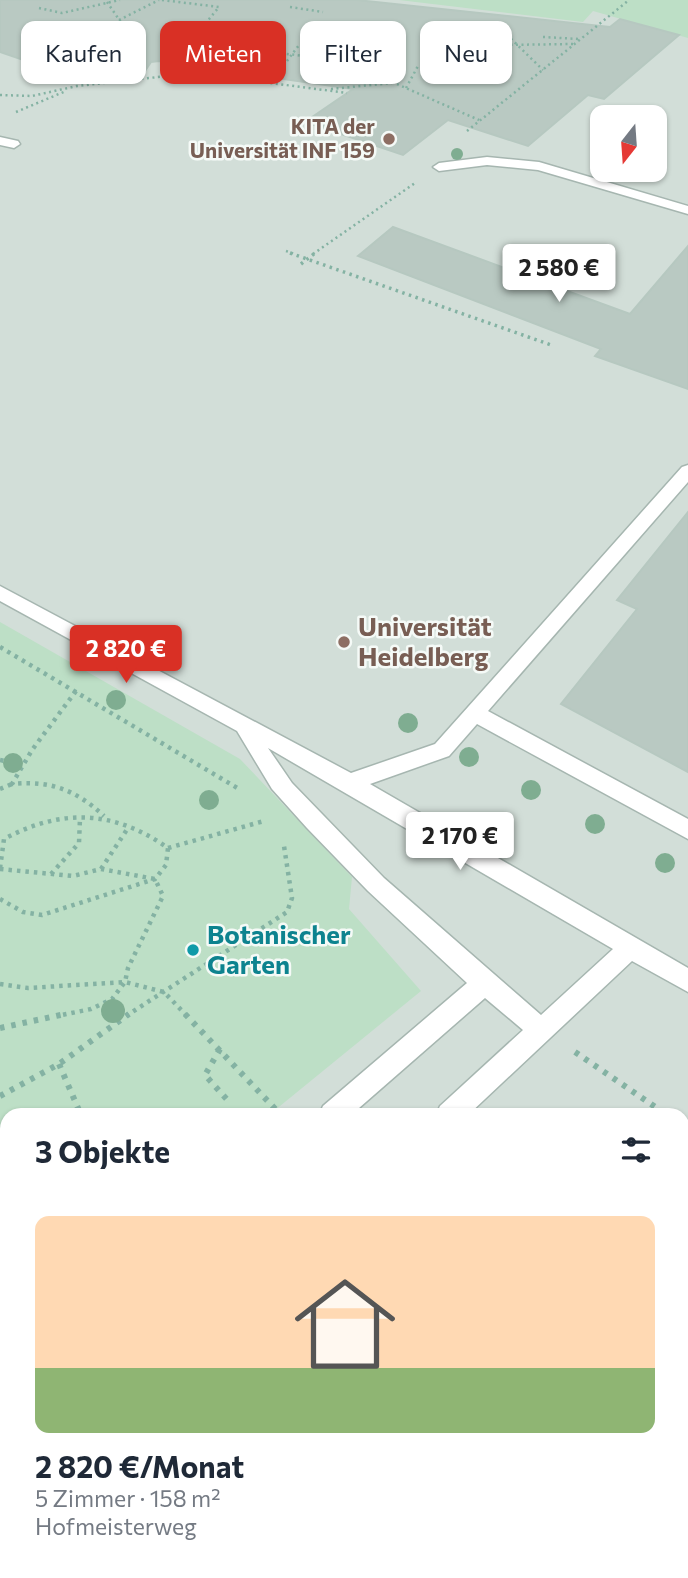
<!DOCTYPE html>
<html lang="de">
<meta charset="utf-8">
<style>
body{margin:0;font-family:Commissioner,sans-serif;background:#f6f6f7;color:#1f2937;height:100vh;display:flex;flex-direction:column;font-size:26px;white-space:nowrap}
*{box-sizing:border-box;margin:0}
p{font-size:23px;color:#747a83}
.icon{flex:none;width:38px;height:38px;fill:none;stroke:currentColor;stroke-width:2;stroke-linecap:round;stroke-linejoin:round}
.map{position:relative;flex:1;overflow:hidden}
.drawer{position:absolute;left:0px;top:1108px;width:690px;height:471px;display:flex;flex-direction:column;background:#fff;border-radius:21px 21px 0 0;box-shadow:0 2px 5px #0004}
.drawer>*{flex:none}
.guide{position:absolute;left:21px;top:21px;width:648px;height:63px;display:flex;gap:14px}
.needle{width:46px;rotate:197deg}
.buttons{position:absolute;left:590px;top:105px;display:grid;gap:14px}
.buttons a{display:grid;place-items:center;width:77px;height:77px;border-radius:14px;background:#fff;box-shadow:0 2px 5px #0004;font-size:35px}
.price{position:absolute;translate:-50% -60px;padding:0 16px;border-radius:7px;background:#fff;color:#222;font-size:23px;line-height:46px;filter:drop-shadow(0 2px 4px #0008)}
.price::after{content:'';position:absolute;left:50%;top:42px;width:21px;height:16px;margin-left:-10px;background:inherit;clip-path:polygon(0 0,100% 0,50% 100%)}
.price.current{background:#d93025;color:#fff}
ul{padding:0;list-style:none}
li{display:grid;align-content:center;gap:14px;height:371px;padding:0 35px}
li+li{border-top:2px solid #e0e1e3}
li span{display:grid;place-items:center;height:217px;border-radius:14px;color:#555}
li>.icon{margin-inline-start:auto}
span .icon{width:126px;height:126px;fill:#fffc;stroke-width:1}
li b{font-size:30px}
h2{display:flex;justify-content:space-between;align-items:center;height:84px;padding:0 35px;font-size:30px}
.tag{padding:0 24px;border-radius:14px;background:#fff;box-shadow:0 2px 5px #0004;font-size:24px;line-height:63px}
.tag.current{background:#d93025;color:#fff}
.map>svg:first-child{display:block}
.built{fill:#d2ded8;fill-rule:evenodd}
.green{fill:#bddfc6}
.building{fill:#b9c9c2;stroke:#b6c8c0;stroke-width:2}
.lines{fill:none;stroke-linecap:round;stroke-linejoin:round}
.minor-tunnel{stroke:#bdcbc6;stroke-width:27;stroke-dasharray:27 14;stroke-linecap:butt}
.minor-casing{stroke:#a6b6b0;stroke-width:3}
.path-far3{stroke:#84b2a3;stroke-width:2.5;stroke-dasharray:2 3.5;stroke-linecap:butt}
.path-far2{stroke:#84b2a3;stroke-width:3.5;stroke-dasharray:2.5 4.5;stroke-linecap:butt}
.path-far1{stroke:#84b2a3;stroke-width:4.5;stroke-dasharray:3.5 5;stroke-linecap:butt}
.path{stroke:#84b2a3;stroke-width:6;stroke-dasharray:4.5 7;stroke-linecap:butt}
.minor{fill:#fff;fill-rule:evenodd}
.tree{fill:#7fad91}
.education-dot{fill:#8d6e63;stroke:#f5faf7;stroke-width:2.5}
.culture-dot{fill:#0f9aa8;stroke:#f5faf7;stroke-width:2.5}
.labels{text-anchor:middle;stroke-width:5;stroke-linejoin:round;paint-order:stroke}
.far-education-label{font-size:21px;font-weight:bold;fill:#785e54;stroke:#f5faf7;text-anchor:end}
.education-label{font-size:26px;font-weight:bold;fill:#785e54;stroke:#f5faf7;text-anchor:start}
.culture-label{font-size:26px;font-weight:bold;fill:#0d838f;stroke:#f5faf7;text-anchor:start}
</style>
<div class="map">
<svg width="688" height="1578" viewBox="0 0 688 1578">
<rect width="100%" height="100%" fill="#e4eee9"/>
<path class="built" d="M 0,0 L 688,0 L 688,1578 L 0,1578 ZM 602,117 L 654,117 L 654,170 L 602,170 ZM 7,1115 L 682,1115 L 682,1572 L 7,1572 Z"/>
<g class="green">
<polygon points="399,0 688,0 688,38 593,11 583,22"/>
<polygon points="0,622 240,759 352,877 349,909 421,991 269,1115 7,1115 7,1320 0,1325"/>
</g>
<g class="building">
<polygon points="0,0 357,0 610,27 620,19 679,35 604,99 588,95 528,146 448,120 403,155 305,122 353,89 159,61 151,62 145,71 83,63 64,74 0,52"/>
<polygon points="393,227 630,314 688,246 688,389 595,356 601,349 358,256"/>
<polygon points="688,512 688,772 561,704 637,609 617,600"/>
</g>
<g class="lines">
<g class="minor-tunnel">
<polyline points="98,1578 100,1572"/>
<polyline points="417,1578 418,1572"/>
</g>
<g class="minor-casing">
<g id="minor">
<polygon points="0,137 18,141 20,144 14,148 0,145"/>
<polygon points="487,157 539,162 688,206 688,214 538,170 487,165 439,171 433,167 439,163"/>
<path d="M 688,465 L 688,482 L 488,711 L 688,819 L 688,839 L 477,724 L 449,756 L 370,784 L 688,968 L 688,992 L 632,961 L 468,1115 L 436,1115 L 440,1106 L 523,1030 L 485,998 L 351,1115 L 319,1115 L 323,1106 L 467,983 L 368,891 L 307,828 L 272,789 L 237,731 L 0,601 L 0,586 L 351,773 L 435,744 L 682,467 ZM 268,748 L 613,949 L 541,1015 L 384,878 L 292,783 Z"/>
<polygon points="7,1426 7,1461 0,1464 0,1429"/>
</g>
</g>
<g class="path-far3">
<polyline points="162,0 219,7 191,41 207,44"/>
<polyline points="107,2 120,21 135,26"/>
<polyline points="290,7 323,12"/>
<polyline points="39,8 62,13 120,0"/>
<polyline points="119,20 159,0"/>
<polyline points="503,31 543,70"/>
<polyline points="543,37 579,39"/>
<polyline points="428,46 574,44"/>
<polyline points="287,61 299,45"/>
<polyline points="194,73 347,93"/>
<polyline points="406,88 418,66"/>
<polyline points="331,89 392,83"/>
<polyline points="0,95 32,96 77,86 194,73 207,44 344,61 479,120"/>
<polyline points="16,112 66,91"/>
<polyline points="467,131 629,0"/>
<polyline points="286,251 295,254"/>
<polyline points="313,254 415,183"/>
</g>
<g class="path-far2">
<polyline points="290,253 554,346"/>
<polyline points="301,264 315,253"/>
</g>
<g class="path-far1">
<polyline points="0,647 239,789"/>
<path d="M 76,691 L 32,750 L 12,784 C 50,780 76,790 104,816"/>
<polyline points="0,760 22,765"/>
<polyline points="0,789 12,784"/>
<polyline points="168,848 264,821"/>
<path d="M 0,868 L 4,839 C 62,808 114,810 168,848 L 166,865 L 155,879 L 42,915 L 23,912 L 0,899"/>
<polyline points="0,869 73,876 101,869 155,879 163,896 128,968 125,982 112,999 91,1009 57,1016"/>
<polyline points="101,869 128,828"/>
<polyline points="51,874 79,843 80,818"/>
<polyline points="0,984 28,988 125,982 164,992 187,1016"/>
<polyline points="126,1016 287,912 292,898 284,846"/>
</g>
<g class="path">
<polyline points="185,1014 281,1115"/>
<polyline points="0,1028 65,1014"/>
<polyline points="220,1049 205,1075 231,1104"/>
<polyline points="575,1052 667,1115"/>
<polyline points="59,1064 81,1115"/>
<polyline points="0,1096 59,1064 129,1014"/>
<polyline points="682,1126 688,1129"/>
<polyline points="0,1134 7,1147"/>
<polyline points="0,1198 7,1193"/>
</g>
<use href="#minor" class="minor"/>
</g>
<g class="tree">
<circle cx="230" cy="31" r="5"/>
<circle cx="264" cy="36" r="5"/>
<circle cx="457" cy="154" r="6"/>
<circle cx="116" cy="700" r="10"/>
<circle cx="408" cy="723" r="10"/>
<circle cx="469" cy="757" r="10"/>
<circle cx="13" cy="763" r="10"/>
<circle cx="531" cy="790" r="10"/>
<circle cx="209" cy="800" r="10"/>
<circle cx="595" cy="824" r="10"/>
<circle cx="665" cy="863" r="10"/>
<circle cx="113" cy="1011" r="12"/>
</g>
<g class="education-dot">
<circle cx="389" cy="139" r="7"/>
<circle cx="344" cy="642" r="7"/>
</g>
<circle class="culture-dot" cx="193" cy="950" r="7"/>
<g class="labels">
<g class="far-education-label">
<text x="375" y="134">KITA der<tspan x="375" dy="24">Universität INF 159</tspan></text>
</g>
<g class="education-label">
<text x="358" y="636">Universität<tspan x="358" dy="30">Heidelberg</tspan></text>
</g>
<g class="culture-label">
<text x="207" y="944">Botanischer<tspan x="207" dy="30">Garten</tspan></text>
</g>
</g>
</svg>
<div class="buttons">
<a><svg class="needle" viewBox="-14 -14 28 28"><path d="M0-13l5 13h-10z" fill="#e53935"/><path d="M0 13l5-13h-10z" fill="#747a83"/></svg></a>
</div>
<b class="price" style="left:559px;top:304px">2 580 €</b>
<b class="price current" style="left:126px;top:685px">2 820 €</b>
<b class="price" style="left:460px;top:872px">2 170 €</b>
<div class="guide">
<a class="tag">Kaufen</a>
<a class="tag current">Mieten</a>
<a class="tag">Filter</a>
<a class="tag">Neu</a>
</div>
<section class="drawer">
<h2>3 Objekte<svg class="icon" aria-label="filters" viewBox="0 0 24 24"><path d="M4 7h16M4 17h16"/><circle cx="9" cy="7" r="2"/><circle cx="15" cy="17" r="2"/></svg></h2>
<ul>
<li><span style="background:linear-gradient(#ffd9b3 70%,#8fb573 0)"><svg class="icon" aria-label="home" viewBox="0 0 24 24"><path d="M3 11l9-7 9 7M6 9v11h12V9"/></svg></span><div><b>2 820 €/Monat</b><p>5 Zimmer · 158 m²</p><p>Hofmeisterweg</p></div></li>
</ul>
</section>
</div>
